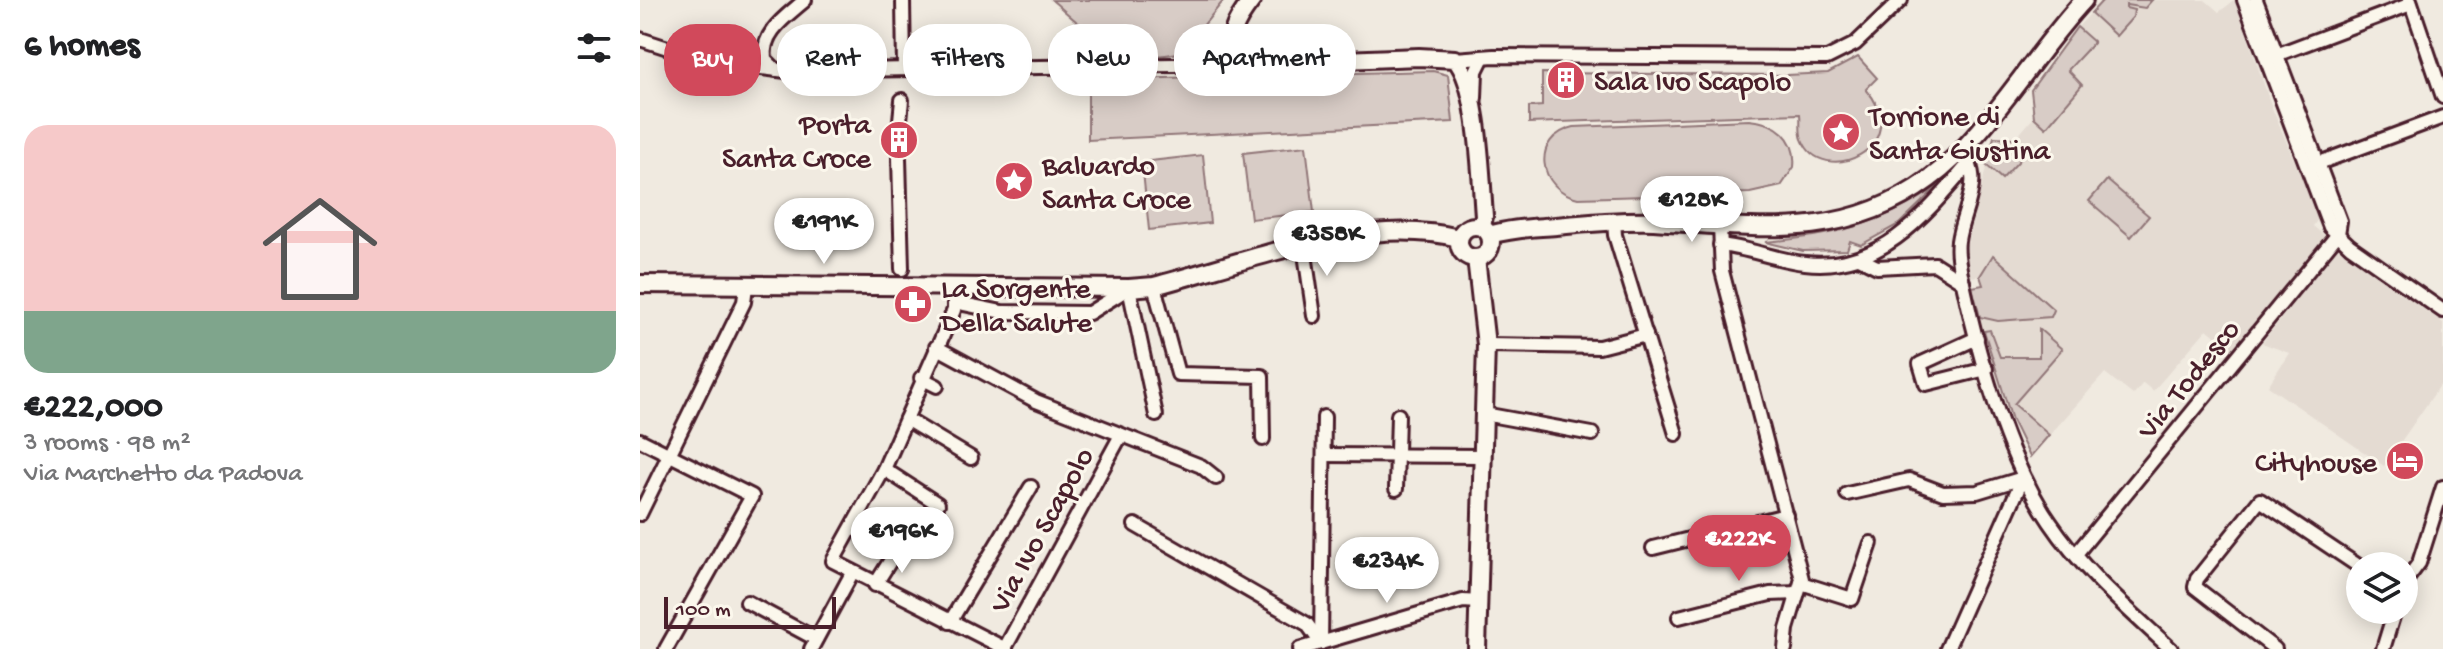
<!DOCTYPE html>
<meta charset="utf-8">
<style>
body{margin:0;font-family:"Gochi Hand",sans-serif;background:#f2f2f2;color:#202124;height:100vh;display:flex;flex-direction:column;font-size:30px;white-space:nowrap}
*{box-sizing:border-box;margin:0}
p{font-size:26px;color:#757577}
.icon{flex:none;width:44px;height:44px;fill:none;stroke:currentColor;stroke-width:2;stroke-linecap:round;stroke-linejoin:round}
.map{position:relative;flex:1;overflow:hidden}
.sheet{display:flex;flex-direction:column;background:#fff;width:640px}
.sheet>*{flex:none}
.top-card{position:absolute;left:24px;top:24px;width:760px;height:72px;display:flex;gap:16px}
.tools{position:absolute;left:1706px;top:552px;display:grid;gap:16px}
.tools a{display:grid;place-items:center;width:72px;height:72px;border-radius:50%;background:#fff;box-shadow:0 4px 20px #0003;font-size:40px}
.scale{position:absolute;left:24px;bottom:20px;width:172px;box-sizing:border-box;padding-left:8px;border:4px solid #4a1f2b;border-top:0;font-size:22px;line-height:28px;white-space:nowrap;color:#4a1f2b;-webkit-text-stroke:6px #fbf7ec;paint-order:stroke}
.price{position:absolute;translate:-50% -68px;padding:0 18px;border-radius:28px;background:#fff;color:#222;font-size:26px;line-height:52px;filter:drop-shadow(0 2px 4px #0008)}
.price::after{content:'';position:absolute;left:50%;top:48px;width:24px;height:18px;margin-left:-12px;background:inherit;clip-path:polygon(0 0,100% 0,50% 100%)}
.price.on{background:#d1495b;color:#fff}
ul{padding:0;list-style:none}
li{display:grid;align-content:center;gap:16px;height:424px;padding:0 24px}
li+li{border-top:2px solid #e0e0e0}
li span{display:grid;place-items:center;height:248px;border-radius:24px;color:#555}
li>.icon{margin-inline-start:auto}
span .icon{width:144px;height:144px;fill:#fffc;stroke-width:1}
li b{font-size:34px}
h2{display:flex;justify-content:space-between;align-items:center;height:96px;padding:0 24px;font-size:34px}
.tag{padding:0 28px;border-radius:32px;background:#fff;box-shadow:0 4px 20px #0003;font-size:28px;line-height:72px}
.tag.on{background:#d1495b;color:#fff}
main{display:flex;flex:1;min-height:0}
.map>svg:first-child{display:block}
.built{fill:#e4dbd2}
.green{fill:#d8ccc6;stroke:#917678;stroke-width:2}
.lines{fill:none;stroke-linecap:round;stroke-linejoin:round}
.street-tunnel{stroke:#cfc1bc;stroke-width:12;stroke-dasharray:12 6;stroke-linecap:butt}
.street-casing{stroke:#4a1f2b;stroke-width:18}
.secondary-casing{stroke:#4a1f2b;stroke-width:22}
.street{stroke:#fbf7ec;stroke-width:12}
.secondary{stroke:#fbf7ec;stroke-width:16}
.labels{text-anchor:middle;stroke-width:6;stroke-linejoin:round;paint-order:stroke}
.poi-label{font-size:30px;fill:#4a1f2b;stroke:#fbf7ec;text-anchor:start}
.street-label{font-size:30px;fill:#4a1f2b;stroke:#fbf7ec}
</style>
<main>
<section class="sheet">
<h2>6 homes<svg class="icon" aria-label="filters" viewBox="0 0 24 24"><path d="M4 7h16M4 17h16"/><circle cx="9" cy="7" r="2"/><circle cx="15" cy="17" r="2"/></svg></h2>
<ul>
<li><span style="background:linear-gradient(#f6c9c9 75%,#7fa58c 0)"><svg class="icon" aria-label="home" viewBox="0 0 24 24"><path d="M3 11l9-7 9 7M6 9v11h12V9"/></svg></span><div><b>€222,000</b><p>3 rooms · 98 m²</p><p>Via Marchetto da Padova</p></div></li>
</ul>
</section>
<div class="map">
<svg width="1803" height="649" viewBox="0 0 1803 649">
<rect width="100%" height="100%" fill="#f0eae0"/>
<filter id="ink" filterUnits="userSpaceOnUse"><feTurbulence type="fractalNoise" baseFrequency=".0125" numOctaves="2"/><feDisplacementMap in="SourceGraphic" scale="16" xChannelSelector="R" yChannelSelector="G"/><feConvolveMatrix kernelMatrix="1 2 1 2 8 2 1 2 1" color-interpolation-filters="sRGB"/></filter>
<g filter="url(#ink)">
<g class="built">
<polygon points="1463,0 1565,0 1579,12 1595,0 1632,108 1679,218 1673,226 1686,237 1592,350 1567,329 1513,391 1503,383 1493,395 1465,373 1390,457 1372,420 1344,331 1332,287 1343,285 1339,276 1330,277 1326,247 1354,137 1376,138 1394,117 1391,90 1434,31"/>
<polygon points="1697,248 1803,323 1803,381 1744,466 1628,386 1649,353 1622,343"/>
</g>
<g class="green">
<path d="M 412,0 L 584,0 L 542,52 C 484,67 452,36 412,0 Z"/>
<polygon points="1463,0 1512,0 1505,8 1486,5 1486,8 1494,10 1493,17 1476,36 1451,13"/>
<polygon points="1437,27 1454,42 1428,70 1442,85 1406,128 1394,117 1391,90"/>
<path d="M 1218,57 L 1237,78 L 1226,89 C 1276,147 1181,190 1162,139 C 1159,132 1161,121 1160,114 L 889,123 L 889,107 L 902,106 L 902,73 L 1147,75 L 1188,73 Z"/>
<polygon points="793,71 808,75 813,122 448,140 448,80"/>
<path d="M 1109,120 C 1136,122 1157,137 1154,167 L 1141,186 L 1110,193 L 938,198 C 898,190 890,137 934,127 Z"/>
<polygon points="1354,137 1374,138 1388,151 1362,179 1346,165"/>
<polygon points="666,146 674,212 611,219 603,153"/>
<polygon points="563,155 570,223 509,230 502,162"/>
<polygon points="1467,180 1509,216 1491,237 1449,201"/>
<path d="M 1298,186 L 1259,224 L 1221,245 L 1210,241 L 1207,250 L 1163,251 L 1125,242 C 1188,237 1245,224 1298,186 Z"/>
<polygon points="1353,255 1414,310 1411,317 1358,321 1340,317 1332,287 1343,285 1340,276"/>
<polygon points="1399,329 1422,349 1374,404 1409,435 1390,457 1372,420 1344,331 1350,330 1360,357 1399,357"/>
</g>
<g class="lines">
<polyline class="street-tunnel" points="259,158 259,130"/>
<g class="street-casing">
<g id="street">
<polyline points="263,0 264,69"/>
<polyline points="1604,0 1690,227 1710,246 1803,311"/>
<polyline points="1616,0 1700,221 1698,234"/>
<polyline points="1770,0 1803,97"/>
<polyline points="0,39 71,62 146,71 600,64"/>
<polyline points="1628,58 1771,4"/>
<polyline points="815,59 854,56 1187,58 1215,44 1261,0"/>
<path d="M 136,70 L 125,59 C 121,32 147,16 165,0"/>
<polyline points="835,98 836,71 842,59"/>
<polyline points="259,130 262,100"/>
<path d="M 1320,151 C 1347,177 1322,210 1318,241 C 1316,255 1320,270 1323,283 C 1339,357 1367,460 1410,522 C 1443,571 1488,609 1531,649"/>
<polyline points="259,158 262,269"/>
<polyline points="1671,166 1803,117"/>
<polyline points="974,222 975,235 1036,434"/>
<polyline points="1080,226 1082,271 1162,579 1147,629 1145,649"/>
<path d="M 1080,245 C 1109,248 1136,260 1165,263 C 1241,272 1287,213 1331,161"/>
<polyline points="664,247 674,316"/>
<polyline points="1219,258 1237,267 1295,264 1323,282"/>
<polyline points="314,286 314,310 244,469 193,561 366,649"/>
<polyline points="514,286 538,374 622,376 623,439"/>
<polyline points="489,288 516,415"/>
<polyline points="314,302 362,312 449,313 489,288"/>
<polyline points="1337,338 1280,364 1286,384 1346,369"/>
<polyline points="846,345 959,347 1006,335"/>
<polyline points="296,347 396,401 561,466 576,478"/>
<polyline points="281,378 297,386"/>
<polyline points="844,414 952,434"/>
<polyline points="266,419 331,458"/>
<polyline points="0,440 112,496 26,649"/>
<polyline points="684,455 843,456"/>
<polyline points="244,469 298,504"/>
<polyline points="756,489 758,415"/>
<polyline points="1207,494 1269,480 1303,493 1337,492 1383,478"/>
<polyline points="0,514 104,302 106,286"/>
<polyline points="495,525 667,624 681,643"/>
<polyline points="1013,548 1146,515"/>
<polyline points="1436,554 1698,234"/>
<polyline points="1161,583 1212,599 1231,543"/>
<polyline points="1764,583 1779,563 1803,487"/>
<polyline points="235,585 252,558 264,549"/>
<polyline points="107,602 176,639"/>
<polyline points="1039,617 1130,594 1158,593"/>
<polyline points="310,622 391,487"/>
<polyline points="681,643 684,417"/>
<polyline points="365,648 481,435"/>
<polyline points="171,649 212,573"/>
<polyline points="660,649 823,601 838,602"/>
<polyline points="1307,649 1383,478"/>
<polyline points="1635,649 1555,587 1557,579 1620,500 1720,567"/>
<polyline points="1743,649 1755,610"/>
</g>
</g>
<g class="secondary-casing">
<g id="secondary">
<path d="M 612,0 C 597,19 582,41 600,64 L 779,57 L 815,59 C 839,84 841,180 844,216 L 842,227"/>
<circle cx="835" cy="242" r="16"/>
<path d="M 850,235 C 872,228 894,228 916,226 C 948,223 982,220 1014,221 C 1113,227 1203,243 1289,179 C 1348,136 1393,54 1444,0"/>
<polyline points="836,258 846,345 837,649"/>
<path d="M 0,284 L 489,288 L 514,286 C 607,262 723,214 819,238"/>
</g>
</g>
<use href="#street" class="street"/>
<use href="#secondary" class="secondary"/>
</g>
</g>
<defs>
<g id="building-disc" transform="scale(2)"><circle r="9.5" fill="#d1495b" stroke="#fbf7ec"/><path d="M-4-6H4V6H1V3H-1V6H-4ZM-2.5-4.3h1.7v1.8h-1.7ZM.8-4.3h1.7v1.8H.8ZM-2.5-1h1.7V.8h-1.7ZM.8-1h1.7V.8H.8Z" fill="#fff"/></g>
<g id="sight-disc" transform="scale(2)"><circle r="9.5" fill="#d1495b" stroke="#fbf7ec"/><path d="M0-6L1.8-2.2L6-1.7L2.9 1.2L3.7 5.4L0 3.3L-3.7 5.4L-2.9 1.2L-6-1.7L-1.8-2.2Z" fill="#fff"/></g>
<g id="pharmacy-disc" transform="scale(2)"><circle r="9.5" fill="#d1495b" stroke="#fbf7ec"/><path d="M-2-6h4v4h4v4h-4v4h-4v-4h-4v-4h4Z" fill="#fff"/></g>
<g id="hotel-disc" transform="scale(2)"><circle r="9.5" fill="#d1495b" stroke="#fbf7ec"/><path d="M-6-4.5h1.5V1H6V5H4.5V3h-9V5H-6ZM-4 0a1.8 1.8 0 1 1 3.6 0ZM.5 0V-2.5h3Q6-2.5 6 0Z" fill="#fff"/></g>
</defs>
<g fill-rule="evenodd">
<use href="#building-disc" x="926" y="80"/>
<use href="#sight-disc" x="1201" y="132"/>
<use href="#building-disc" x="259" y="140"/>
<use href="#sight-disc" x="374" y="181"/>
<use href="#pharmacy-disc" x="273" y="304"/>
<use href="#hotel-disc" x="1765" y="461"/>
</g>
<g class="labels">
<g class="poi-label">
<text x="954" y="90">Sala Ivo Scapolo</text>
<text x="1229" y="125">Torrione di<tspan x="1229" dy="34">Santa Giustina</tspan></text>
<text x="231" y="133" text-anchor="end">Porta<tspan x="231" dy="34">Santa Croce</tspan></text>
<text x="402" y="174">Baluardo<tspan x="402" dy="34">Santa Croce</tspan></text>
<text x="301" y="297">La Sorgente<tspan x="301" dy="34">Della Salute</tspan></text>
<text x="1737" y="471" text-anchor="end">Cityhouse</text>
</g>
<g class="street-label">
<text transform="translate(1547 378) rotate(-51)" y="10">Via Todesco</text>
<text transform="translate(400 529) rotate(-61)" y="10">Via Ivo Scapolo</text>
</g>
</g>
</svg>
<div class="tools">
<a><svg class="icon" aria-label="layers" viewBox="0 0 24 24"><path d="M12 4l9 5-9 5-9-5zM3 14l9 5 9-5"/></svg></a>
</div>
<div class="scale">100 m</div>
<b class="price" style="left:1052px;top:244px">€128K</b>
<b class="price" style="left:184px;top:266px">€191K</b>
<b class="price" style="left:687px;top:278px">€358K</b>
<b class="price" style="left:262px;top:575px">€196K</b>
<b class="price on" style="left:1099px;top:583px">€222K</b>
<b class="price" style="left:747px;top:605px">€234K</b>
<div class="top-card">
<a class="tag on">Buy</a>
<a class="tag">Rent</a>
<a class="tag">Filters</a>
<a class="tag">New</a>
<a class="tag">Apartment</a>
</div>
</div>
</main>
